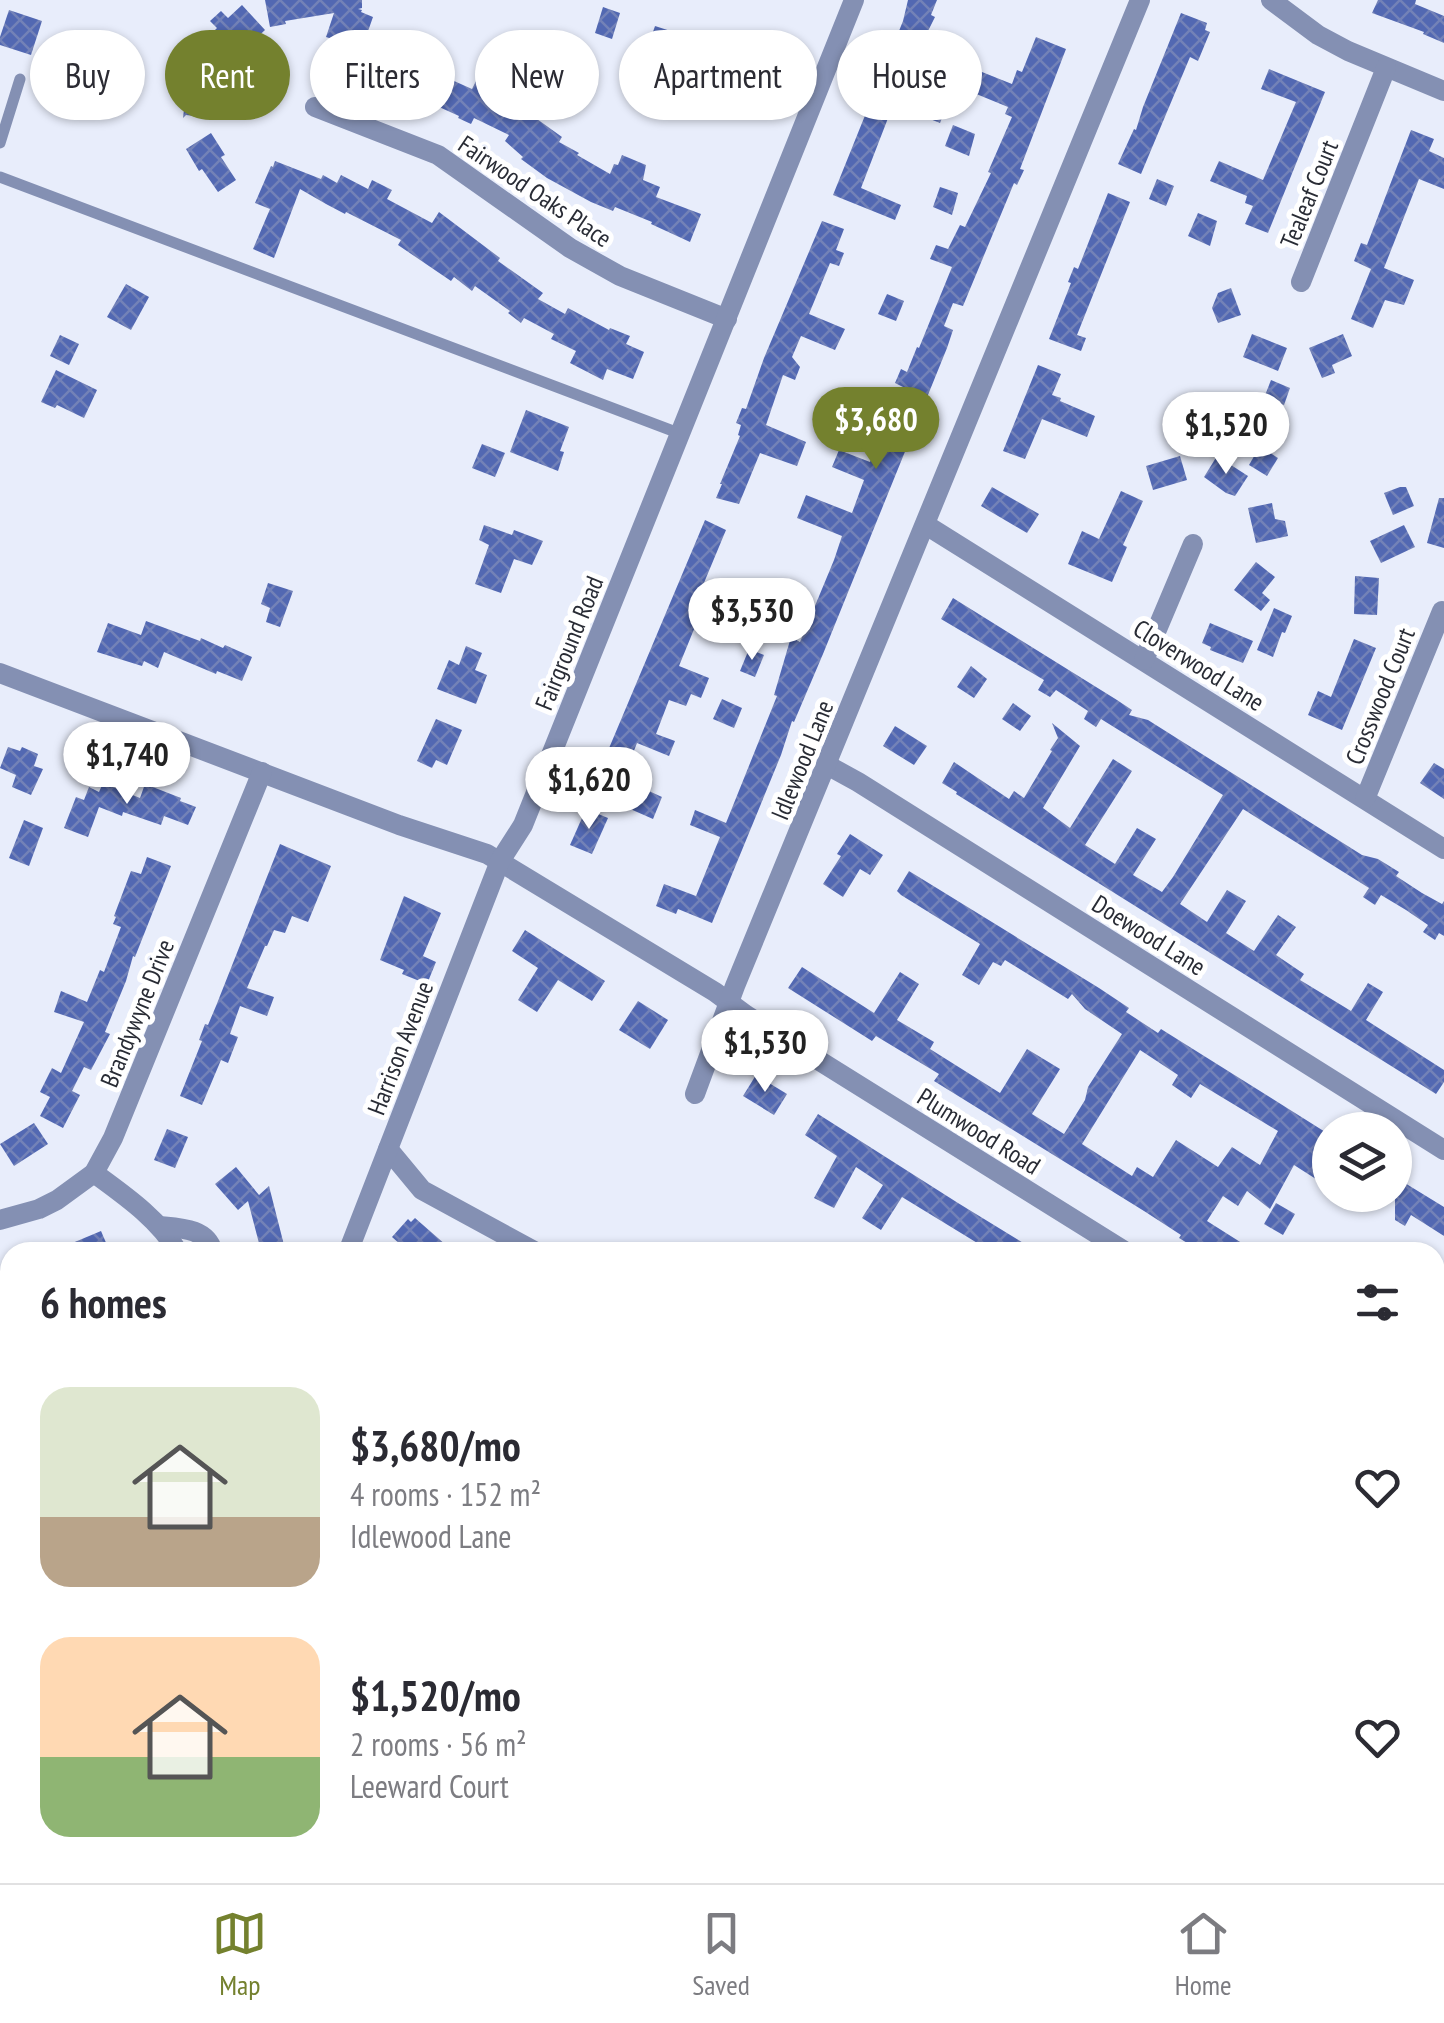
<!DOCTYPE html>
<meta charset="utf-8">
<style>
body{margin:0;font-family:"PT Sans Narrow",sans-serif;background:#f7f7f7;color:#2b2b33;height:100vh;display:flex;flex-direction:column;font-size:38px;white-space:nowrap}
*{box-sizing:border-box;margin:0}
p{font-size:32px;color:#7c7c81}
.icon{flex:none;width:55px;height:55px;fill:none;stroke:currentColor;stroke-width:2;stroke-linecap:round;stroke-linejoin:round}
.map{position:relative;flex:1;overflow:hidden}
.details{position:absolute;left:0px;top:1242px;width:1445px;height:642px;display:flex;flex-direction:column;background:#fff;border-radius:30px 30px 0 0;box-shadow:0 2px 8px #0004}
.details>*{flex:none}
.guide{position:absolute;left:30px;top:30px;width:1385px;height:90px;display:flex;gap:20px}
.tools{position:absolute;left:1312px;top:1112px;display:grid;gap:20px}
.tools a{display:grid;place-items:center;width:100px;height:100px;border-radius:50%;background:#fff;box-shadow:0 2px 8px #0004;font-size:50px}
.price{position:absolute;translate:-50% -85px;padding:0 22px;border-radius:35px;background:#fff;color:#222;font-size:32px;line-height:65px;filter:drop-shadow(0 2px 5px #0008)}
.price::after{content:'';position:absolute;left:50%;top:60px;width:30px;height:22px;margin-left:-15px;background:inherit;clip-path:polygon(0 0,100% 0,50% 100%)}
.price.on{background:#74812e;color:#fff}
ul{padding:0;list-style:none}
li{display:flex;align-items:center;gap:30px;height:250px;padding:0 40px}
li span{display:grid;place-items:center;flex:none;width:280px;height:200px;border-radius:30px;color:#555}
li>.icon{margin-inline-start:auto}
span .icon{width:120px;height:120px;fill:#fffc;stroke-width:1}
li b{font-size:42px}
h2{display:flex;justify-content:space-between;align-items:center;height:120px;padding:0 40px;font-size:42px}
.chip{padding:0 35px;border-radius:45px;background:#fff;box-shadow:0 2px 8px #0004;font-size:35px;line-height:90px}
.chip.on{background:#74812e;color:#fff}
.dock{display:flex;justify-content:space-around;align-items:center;height:140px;border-top:2px solid #e1e1e2;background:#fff;font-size:28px;color:#7c7c81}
.dock a{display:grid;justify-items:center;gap:5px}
.dock .on{color:#74812e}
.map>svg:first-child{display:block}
.building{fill:url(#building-cross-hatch);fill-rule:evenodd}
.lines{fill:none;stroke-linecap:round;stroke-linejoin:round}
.service{stroke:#8490b3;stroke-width:11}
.minor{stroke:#8490b3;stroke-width:20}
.labels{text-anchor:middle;stroke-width:10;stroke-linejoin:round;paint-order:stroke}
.street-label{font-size:25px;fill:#292c35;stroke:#fff}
</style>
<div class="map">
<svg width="1444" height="1883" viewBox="0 0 1444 1883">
<defs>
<pattern id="building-cross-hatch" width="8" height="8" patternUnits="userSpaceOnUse" patternTransform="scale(2.5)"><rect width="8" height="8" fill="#5268b2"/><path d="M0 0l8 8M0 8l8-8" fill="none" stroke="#7382b7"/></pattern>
</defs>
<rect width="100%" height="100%" fill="#e8edfb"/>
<g class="building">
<polygon points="265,0 362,0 362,8 358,9 362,10 361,12 373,17 367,34 370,35 369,37 419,54 416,64 472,89 479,75 505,88 507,85 525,94 519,106 562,137 559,142 579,153 577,155 610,174 614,164 618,165 622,155 646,165 643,180 660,187 656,197 701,214 690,242 651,224 652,222 615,207 613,211 591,202 547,178 521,159 523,157 505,141 509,135 474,118 471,124 458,118 459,116 406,92 406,94 386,88 388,80 367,71 371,62 339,51 342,42 326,37 334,13 285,21 286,24 270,27"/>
<polygon points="908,0 937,0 931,15 935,17 928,31 925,30 913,59 915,60 890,113 861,188 901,205 895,220 833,195 903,21"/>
<polygon points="1378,0 1416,0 1415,4 1444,16 1444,43 1423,34 1424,32 1372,13"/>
<polygon points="242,5 265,30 248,46 253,53 237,68 209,36 217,28 210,21 221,11 228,18"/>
<polygon points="603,7 620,13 612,39 595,33"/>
<polygon points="9,10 42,21 31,55 0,45 0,37"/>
<polygon points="1181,13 1207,23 1205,30 1210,32 1198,61 1190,57 1141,174 1118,164 1134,129 1136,130 1143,107"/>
<polygon points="655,26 711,44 700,75 696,73 684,107 654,97 665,66 644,58"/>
<polygon points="1036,37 1066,49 1020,169 1024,170 1017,185 1014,183 963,306 953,303 944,326 953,330 947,348 823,654 794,722 792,721 781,755 712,923 678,909 676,914 656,906 664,884 696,896 720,837 690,825 695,810 726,823 777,696 774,695 791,637 800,642 834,560 842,536 797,518 806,495 852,513 864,480 832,467 839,450 870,462 881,436 875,434 881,420 888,423 903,387 895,383 901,369 907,372 917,347 919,348 952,267 930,259 936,245 948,249 960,225 965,227 991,173 988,172 1012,117 1005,114 1008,107 969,91 977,70 1012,84 1017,70 1022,72"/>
<polygon points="189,67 232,72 207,96 225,98 222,119 186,115 183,118"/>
<polygon points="1269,69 1325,92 1268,233 1245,224 1253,206 1245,203 1247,196 1210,181 1219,161 1263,180 1296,102 1261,89"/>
<polygon points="926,98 947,106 940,123 920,115"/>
<polygon points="953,125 975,134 969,156 945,146"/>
<polygon points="1411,130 1434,139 1429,151 1444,158 1444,189 1419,179 1384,268 1414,280 1404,305 1385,300 1373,328 1351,319 1371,269 1354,261 1361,243 1367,245"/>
<polygon points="211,133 225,155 221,157 236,180 218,192 202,169 199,171 186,149"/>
<polygon points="275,161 321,179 323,175 337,183 341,175 368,189 372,180 392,190 387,199 432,223 439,212 500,258 498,261 543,293 538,299 565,314 568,308 609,330 610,328 630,336 626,344 644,352 633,379 607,369 603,380 570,363 576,351 551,339 554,334 524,318 521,323 508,313 510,311 475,286 472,291 454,277 451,281 398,245 401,240 346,212 345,214 326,204 300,189 274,258 253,249 270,209 255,203 271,166 273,167"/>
<polygon points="1157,179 1174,186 1166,206 1149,199"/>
<polygon points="940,187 958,193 952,215 933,207"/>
<polygon points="1108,193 1130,202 1077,335 1086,338 1081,351 1049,339 1071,283 1068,282 1074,267 1078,269"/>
<polygon points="1198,213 1217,221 1210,246 1188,236"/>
<polygon points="822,221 844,229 836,250 844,253 839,266 830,263 809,314 845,329 835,350 801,336 792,357 800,367 795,380 783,375 766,425 806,442 797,466 760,453 739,504 716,498 722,484 720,484 740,436 738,435 741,425 736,423 742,408 746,409 764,358"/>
<polygon points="126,284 149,297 131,330 107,317"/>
<polygon points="1231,288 1241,315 1218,323 1212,308 1218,293"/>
<polygon points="887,294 904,301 896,321 878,314"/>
<polygon points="1252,334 1287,348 1278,371 1243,357"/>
<polygon points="1343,334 1352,356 1332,365 1335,373 1322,378 1309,348"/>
<polygon points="60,335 79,344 69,365 50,356"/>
<polygon points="1038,365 1061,374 1052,395 1061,398 1060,401 1095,416 1087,437 1042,419 1025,459 1003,451"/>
<polygon points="56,370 97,390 84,418 57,405 55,408 41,402"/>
<polygon points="1271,380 1290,388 1284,405 1264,398"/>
<polygon points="526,410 569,427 560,451 564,452 558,471 510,452"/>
<polygon points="482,444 505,453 495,477 472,468"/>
<polygon points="1260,446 1278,458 1267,476 1249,465"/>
<polygon points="1180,456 1187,480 1153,490 1146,466"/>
<polygon points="1217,456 1248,476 1235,496 1226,493 1204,477"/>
<polygon points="992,487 1039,514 1027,533 981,506"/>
<polygon points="1400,487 1406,487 1414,506 1393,515 1384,493"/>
<polygon points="1121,491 1143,501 1123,545 1127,547 1112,582 1068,564 1082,531 1099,539"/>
<polygon points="1439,498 1444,498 1444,548 1427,543"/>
<polygon points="1272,503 1275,519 1285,521 1288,536 1256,543 1248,508"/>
<polygon points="705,520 726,530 691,614 699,617 679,666 709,678 701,698 691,694 686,706 669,700 656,734 675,741 669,756 637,743 622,781 599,772"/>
<polygon points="484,525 512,535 514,530 543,541 532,565 514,559 501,593 475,584 489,545 479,540"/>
<polygon points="1404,525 1415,547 1381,563 1370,541"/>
<polygon points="1256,562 1275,577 1262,593 1270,600 1261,611 1234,590"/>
<polygon points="1355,576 1379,578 1377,615 1354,614"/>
<polygon points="268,583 293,591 280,627 266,622 270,608 261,604"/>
<polygon points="953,598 1117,700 1132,710 1129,715 1148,720 1362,855 1378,859 1399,872 1396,876 1422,893 1442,904 1444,901 1444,936 1439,933 1435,940 1423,932 1428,925 1406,910 1381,895 1375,905 1363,897 1369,888 1243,809 1180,904 1207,922 1227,890 1246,901 1226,933 1254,951 1278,915 1296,927 1276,955 1304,974 1300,980 1351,1011 1368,983 1383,992 1366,1020 1444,1070 1444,1082 1436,1094 956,794 957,792 942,783 954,762 1009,799 1014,791 1024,798 1052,751 1050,750 1058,738 1052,723 1080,746 1043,808 1070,828 1113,759 1132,771 1085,845 1115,864 1137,828 1156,839 1133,875 1162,892 1173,877 1223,795 1101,719 1096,727 1084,719 1088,711 1056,690 1050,697 1038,690 1044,680 941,619"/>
<polygon points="1274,608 1292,616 1285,633 1282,632 1273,657 1257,650"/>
<polygon points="146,621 200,641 201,638 223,648 225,645 252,657 242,681 217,671 216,674 164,652 158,668 144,661 142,666 97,652 108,623 141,635"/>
<polygon points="1210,623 1253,641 1243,663 1210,650 1211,647 1202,643"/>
<polygon points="1354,639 1376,648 1342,730 1308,715 1318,691 1331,697"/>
<polygon points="466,646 482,653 475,670 487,675 476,704 437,689 449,660 459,665"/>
<polygon points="749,649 764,655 755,677 740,671"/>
<polygon points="971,666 987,679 974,698 957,687"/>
<polygon points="722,699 742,708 734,728 713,719"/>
<polygon points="1013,703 1031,716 1020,731 1002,719"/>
<polygon points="436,719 462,730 447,765 436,760 432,768 417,761"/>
<polygon points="895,726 927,746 914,765 883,746"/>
<polygon points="8,747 20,751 22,747 38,754 34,766 43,769 31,795 12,787 16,775 0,768"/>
<polygon points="1434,763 1444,769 1444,799 1420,783"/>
<polygon points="103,783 140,798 145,784 181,798 180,801 196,807 188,825 164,816 161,825 123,812 122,816 99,807 88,837 64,828 76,797 84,800 89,787 99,792"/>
<polygon points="638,786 662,797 653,819 628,808"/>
<polygon points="586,809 608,818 592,854 570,845"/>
<polygon points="24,820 43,828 29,866 9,858"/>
<polygon points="850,834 883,855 870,875 860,869 843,897 823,884 841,856 837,854"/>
<polygon points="280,844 331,866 308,922 292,916 285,933 274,930 267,946 265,946 247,988 274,997 267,1016 240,1006 230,1034 238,1037 228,1063 221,1060 202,1105 180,1096 202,1041 199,1040 205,1024 208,1025 216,1006"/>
<polygon points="147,857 171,866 135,957 133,956 126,981 105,1032 110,1034 91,1070 84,1067 72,1091 80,1095 63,1128 40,1116 50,1097 40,1092 52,1068 61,1073 84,1022 54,1012 61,991 87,1002 100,970 104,972 121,927 113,924 116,917 114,916 131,871 141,874"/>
<path d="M 909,871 L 1099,988 L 1129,1008 L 1126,1012 L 1158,1033 L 1161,1029 L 1330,1135 L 1330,1188 L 1294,1165 L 1270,1209 L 1247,1191 L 1238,1206 L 1223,1196 L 1207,1221 L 1256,1252 L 1202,1252 L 1179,1238 L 1181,1235 L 1144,1211 L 934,1081 L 939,1074 L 876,1036 L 872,1041 L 788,988 L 802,967 L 874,1013 L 900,972 L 919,984 L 897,1020 L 934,1042 L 930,1049 L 1000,1093 L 1027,1049 L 1060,1069 L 1032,1114 L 1064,1134 L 1085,1100 L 1088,1087 L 1122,1034 L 1085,1009 L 1072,994 L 1068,999 L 1005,960 L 1001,966 L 993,962 L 979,985 L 962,975 L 980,944 L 901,895 L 897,891 ZM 1140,1050 L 1178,1075 L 1172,1085 L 1191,1098 L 1200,1084 L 1278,1131 L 1260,1165 L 1232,1147 L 1218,1167 L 1176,1140 L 1153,1177 L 1137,1167 L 1132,1176 L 1082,1144 Z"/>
<polygon points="404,896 441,913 423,956 436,962 427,984 402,974 404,970 380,960"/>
<polygon points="525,930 605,981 592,1001 558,980 537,1012 518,1000 538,968 512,951"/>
<polygon points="638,1001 668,1020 650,1049 619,1030"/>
<polygon points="756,1075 787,1094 774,1115 743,1096"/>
<polygon points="818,1114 958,1203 1038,1252 992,1252 902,1197 881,1230 862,1218 883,1185 856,1167 834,1208 814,1198 837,1156 805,1135"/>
<polygon points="34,1123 48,1144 14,1166 0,1144"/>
<polygon points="167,1129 188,1137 175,1168 154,1160"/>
<polygon points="236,1167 259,1195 269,1186 284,1245 261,1251 248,1201 238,1210 215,1184"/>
<polygon points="1395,1177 1444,1207 1444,1236 1411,1215 1405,1226 1395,1220"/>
<polygon points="1276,1203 1295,1214 1283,1235 1264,1224"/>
<polygon points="415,1218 454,1252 409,1252 392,1237 408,1219 411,1222"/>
<polygon points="101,1231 110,1252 51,1252"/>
</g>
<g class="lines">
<g class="service">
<polyline points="0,143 20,79"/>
<polyline points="0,177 681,434"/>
</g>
<g class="minor">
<polyline points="1271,0 1318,35 1348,51 1444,91"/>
<polyline points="315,107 438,155 570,248 620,276 727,319"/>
<polyline points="1301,282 1386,68"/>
<polyline points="926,525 1444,849"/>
<polyline points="1144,660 1193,544"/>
<polyline points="0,673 399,825 487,854 715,992 746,1015 1126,1252"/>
<polyline points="827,765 858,782 1444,1150"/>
<polyline points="1365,799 1442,611"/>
<polyline points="695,1094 735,986 1140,0"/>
<polyline points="388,1149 422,1190 536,1252"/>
<path d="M 94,1173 C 124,1195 159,1219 178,1252"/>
<polyline points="0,1220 39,1209 57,1200 94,1173 113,1138 262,772"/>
<path d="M 159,1226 C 180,1228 207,1228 213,1252"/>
<polyline points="348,1252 500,861 523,825 854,0"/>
<polyline points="1435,1447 1438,1449"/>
<polyline points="429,1883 432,1875"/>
</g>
</g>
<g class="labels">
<g class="street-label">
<text transform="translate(535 191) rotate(34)" y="9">Fairwood Oaks Place</text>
<text transform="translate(1309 194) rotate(-68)" y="9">Tealeaf Court</text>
<text transform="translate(569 643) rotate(-68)" y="9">Fairground Road</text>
<text transform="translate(1199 665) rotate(32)" y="9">Cloverwood Lane</text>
<text transform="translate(1380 696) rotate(-68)" y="9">Crosswood Court</text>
<text transform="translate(802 760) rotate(-68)" y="9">Idlewood Lane</text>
<text transform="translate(1149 935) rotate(32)" y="9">Doewood Lane</text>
<text transform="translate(137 1013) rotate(-68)" y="9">Brandywyne Drive</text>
<text transform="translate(400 1048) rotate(-69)" y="9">Harrison Avenue</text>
<text transform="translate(979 1131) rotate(32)" y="9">Plumwood Road</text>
</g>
</g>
</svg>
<div class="tools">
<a><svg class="icon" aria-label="layers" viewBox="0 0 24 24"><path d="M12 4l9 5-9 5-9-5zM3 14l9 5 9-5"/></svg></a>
</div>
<b class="price on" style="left:876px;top:472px">$3,680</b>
<b class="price" style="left:1226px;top:477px">$1,520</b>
<b class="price" style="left:752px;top:663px">$3,530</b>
<b class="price" style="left:127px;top:807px">$1,740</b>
<b class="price" style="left:589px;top:832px">$1,620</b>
<b class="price" style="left:765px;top:1095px">$1,530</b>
<div class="guide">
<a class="chip">Buy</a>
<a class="chip on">Rent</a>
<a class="chip">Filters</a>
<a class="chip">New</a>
<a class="chip">Apartment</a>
<a class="chip">House</a>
</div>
<section class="details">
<h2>6 homes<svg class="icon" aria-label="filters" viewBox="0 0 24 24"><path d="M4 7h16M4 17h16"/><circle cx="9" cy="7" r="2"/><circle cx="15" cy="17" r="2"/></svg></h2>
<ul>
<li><span style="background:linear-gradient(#dfe7d0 65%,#b9a48a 0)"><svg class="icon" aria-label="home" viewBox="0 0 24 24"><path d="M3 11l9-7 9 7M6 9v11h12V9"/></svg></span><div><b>$3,680/mo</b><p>4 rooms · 152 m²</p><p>Idlewood Lane</p></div><svg class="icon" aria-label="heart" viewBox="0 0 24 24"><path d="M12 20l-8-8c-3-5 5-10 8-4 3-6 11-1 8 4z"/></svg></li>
<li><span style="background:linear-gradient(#ffd9b3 60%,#8fb573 0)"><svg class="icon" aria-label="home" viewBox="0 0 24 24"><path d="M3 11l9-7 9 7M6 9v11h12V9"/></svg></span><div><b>$1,520/mo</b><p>2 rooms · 56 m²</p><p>Leeward Court</p></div><svg class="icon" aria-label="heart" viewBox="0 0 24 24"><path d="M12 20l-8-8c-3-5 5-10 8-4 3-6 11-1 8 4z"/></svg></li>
</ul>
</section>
</div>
<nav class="dock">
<a class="on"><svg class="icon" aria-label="map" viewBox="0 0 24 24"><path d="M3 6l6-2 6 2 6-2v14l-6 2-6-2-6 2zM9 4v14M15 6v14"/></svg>Map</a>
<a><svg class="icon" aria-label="saved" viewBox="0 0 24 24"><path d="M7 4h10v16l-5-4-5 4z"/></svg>Saved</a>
<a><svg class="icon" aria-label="home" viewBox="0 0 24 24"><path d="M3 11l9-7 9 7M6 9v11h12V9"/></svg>Home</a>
</nav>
